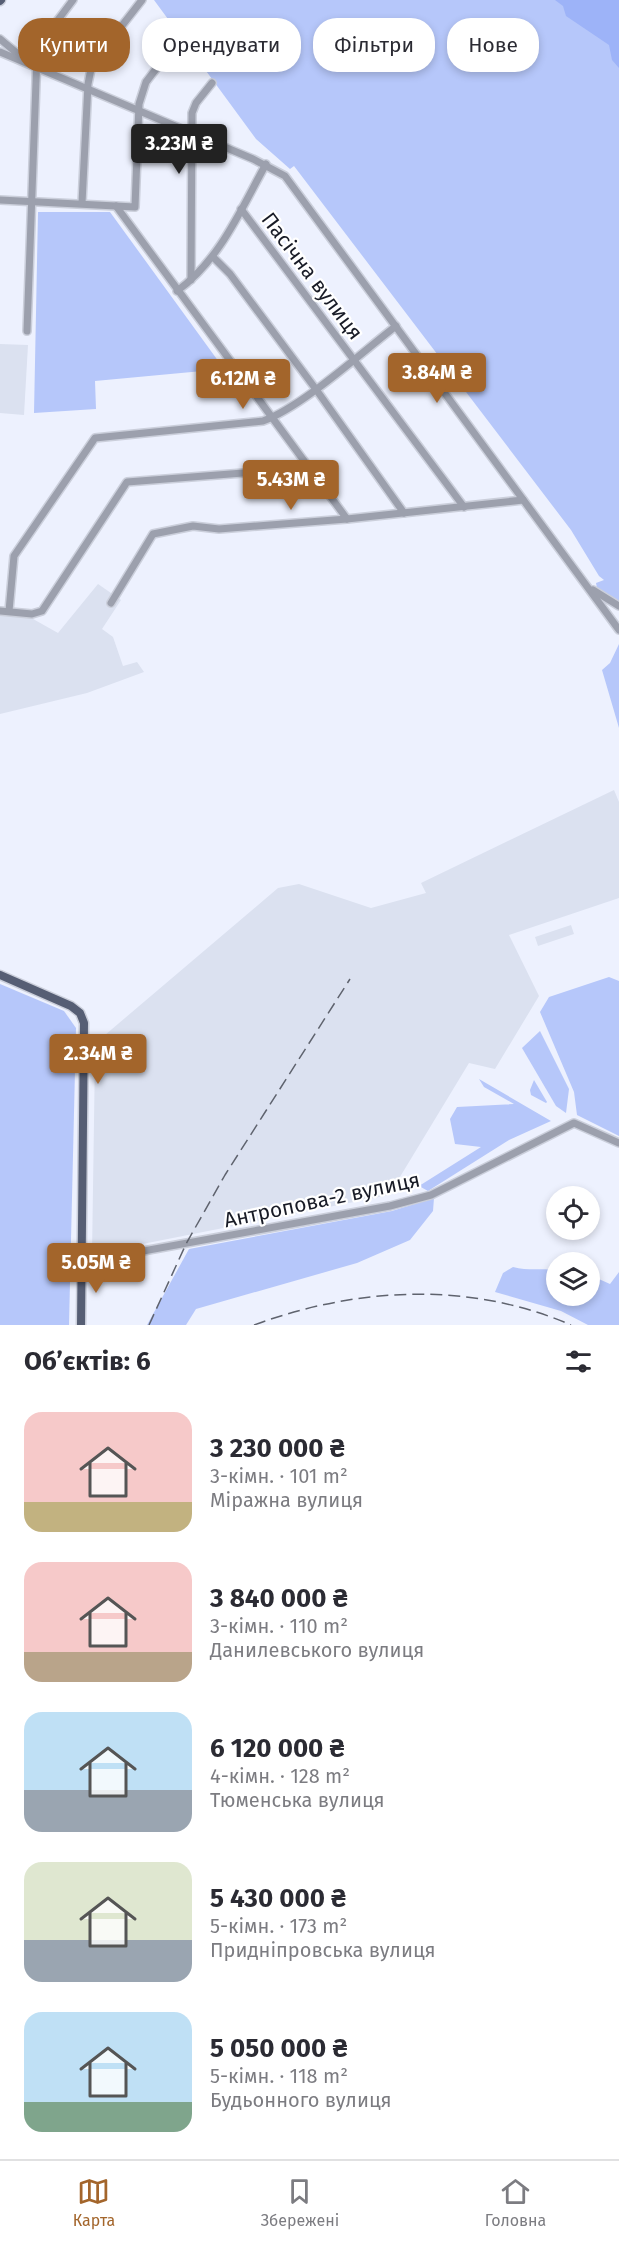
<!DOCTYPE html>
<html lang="uk">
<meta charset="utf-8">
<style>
body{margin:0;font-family:"Fira Sans",sans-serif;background:#f7f7f7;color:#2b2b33;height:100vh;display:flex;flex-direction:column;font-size:22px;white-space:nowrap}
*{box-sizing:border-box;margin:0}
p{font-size:20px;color:#7c7c81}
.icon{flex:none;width:33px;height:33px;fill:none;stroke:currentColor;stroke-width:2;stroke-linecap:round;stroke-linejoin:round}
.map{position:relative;height:1325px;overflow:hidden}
.details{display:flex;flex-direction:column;background:#fff;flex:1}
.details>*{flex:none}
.hud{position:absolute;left:18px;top:18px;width:584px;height:54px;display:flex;gap:12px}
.tools{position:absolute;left:546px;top:1186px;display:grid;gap:12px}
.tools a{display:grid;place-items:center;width:54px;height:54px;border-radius:50%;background:#fff;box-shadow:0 3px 9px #0003;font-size:30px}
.price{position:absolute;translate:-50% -51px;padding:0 14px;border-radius:6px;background:#a3652b;color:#fff;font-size:20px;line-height:39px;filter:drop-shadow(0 2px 3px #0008)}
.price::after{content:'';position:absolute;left:50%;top:36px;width:18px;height:14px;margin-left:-9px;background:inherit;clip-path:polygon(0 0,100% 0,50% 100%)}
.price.current{background:#222;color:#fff}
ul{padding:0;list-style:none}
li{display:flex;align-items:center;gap:18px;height:150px;padding:0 24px}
li span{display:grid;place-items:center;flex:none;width:168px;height:120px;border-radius:18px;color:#555}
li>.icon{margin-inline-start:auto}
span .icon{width:72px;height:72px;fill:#fffc;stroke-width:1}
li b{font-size:26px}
h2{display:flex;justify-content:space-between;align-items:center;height:72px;padding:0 24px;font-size:26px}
.chip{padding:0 21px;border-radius:24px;background:#fff;box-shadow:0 3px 9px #0003;font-size:21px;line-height:54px}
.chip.current{background:#a3652b;color:#fff}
.tab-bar{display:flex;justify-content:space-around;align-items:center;height:84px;border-top:2px solid #e1e1e2;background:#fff;font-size:16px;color:#7c7c81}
.tab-bar a{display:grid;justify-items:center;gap:3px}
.tab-bar .current{color:#a3652b}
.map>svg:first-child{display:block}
.built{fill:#dbe1f0}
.green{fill:#b6c7fa}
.water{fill:#9db3f8}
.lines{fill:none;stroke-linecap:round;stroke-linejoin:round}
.minor-casing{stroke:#cbcfdb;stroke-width:10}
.major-casing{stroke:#cbcfdb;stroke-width:11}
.minor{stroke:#9ca0ad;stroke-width:7}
.major{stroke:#565e74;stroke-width:8}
.rail{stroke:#5f636e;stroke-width:1.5;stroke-dasharray:12 6;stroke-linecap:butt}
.labels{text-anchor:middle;stroke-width:4.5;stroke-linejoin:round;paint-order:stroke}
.street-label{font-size:21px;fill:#181b26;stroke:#fff}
</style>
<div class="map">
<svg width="619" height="1325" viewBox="0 0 619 1325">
<rect width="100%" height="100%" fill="#edf1fe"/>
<g class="built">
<polygon points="0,344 28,345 24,415 0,413"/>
<polygon points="98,584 121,600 102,629 113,637 123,666 137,662 144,672 87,693 0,714 0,614 26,615 58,633"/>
<polygon points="614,790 619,802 619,898 509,935 539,996 495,1069 469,1063 389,1195 92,1254 95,1055 105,1035 278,888 299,884 371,908 426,893 421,883"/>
<polygon points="571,925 574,934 538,946 535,937"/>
</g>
<g class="green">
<polygon points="154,0 619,0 619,603 597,588 596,583 604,580 599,576 571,530 294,166 290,169 256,139"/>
<polygon points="38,212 110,212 224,369 95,381 96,409 34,413"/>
<polygon points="619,644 619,728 602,670 610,663"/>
<polygon points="609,977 619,981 619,1136 577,1115 574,1092 540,1012 549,997"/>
<polygon points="0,984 64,1011 76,1028 69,1325 0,1325"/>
<polygon points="540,1031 569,1089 566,1113 556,1106 522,1048"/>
<polygon points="479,1079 551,1121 509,1140 428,1191 419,1186 481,1147 455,1144 450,1119 457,1107 514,1104 484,1087"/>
<polygon points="534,1080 547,1102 546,1103 531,1095 530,1090"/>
<polygon points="434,1198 433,1211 410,1240 357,1263 196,1309 186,1325 147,1325 189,1249 392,1211"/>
<path d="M 513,1267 C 528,1271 541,1268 556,1270 L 556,1296 L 590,1296 L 590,1275 L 610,1284 L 619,1272 L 619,1325 L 588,1325 L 561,1311 L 495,1292 L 503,1273 Z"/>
</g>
<polygon class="water" points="555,0 619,0 619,68 612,60 609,45 566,16 563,6"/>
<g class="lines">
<g class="minor-casing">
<g id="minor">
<polyline points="0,39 25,60"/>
<polyline points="0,52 253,159 285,176 619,630"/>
<polyline points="0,200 135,207 139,104 146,82 179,39"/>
<polyline points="82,203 88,84 92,64 142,0"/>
<polyline points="116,206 347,519"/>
<polyline points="241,209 464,507"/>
<polyline points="213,257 230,274 315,388 404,513"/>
<polyline points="191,280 192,113 196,103 212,83"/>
<path d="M 177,291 C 220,260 241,209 266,164"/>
<polyline points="27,331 37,54 39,45 73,0"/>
<polyline points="593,590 619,606"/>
<polyline points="111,603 153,534 193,526 219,529 347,519 523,500"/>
<polyline points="0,611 32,614 42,611 127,482 296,469 308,465"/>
<path d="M 9,611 L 14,556 L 95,438 L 263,421 C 302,407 361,353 396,326"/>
<polyline points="83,1262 390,1206 431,1195 455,1183 574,1123 619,1143"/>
</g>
</g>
<g class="major-casing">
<g id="major">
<polyline points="0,1 1,0"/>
<polyline points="0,975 71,1006 80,1013 84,1023 81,1325"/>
</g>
</g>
<use href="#minor" class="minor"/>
<use href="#major" class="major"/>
<g class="rail">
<polyline points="149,1325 186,1244 225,1175 350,979"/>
<path d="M 254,1325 C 357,1287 470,1281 571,1325"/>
</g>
</g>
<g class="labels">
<g class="street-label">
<text transform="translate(312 276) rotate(53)" y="7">Пасічна вулиця</text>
<text transform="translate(322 1200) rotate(-12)" y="7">Антропова-2 вулиця</text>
</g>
</g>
</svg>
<div class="tools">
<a><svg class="icon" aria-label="locate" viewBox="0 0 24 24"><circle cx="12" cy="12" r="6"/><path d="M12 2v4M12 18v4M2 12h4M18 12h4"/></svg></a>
<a><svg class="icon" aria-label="layers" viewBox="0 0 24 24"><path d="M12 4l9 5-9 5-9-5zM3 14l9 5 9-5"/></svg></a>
</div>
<b class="price current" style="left:179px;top:175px">3.23M ₴</b>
<b class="price" style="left:437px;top:404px">3.84M ₴</b>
<b class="price" style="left:243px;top:410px">6.12M ₴</b>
<b class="price" style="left:291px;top:511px">5.43M ₴</b>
<b class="price" style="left:98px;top:1085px">2.34M ₴</b>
<b class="price" style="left:96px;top:1294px">5.05M ₴</b>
<div class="hud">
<a class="chip current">Купити</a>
<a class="chip">Орендувати</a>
<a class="chip">Фільтри</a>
<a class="chip">Нове</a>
</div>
</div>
<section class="details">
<h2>Об’єктів: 6<svg class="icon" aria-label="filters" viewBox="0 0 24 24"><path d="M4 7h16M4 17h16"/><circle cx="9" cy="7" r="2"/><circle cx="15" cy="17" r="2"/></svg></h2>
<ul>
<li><span style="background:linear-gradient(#f6c9c9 75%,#c2b280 0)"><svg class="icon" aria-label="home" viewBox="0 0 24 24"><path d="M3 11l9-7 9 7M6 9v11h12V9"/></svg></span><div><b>3 230 000 ₴</b><p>3-кімн. · 101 m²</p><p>Міражна вулиця</p></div></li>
<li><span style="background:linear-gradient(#f6c9c9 75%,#b9a48a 0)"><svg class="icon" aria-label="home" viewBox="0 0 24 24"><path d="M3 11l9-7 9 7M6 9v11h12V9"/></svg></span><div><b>3 840 000 ₴</b><p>3-кімн. · 110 m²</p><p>Данилевського вулиця</p></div></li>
<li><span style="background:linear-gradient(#bfe0f5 65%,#9aa5b1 0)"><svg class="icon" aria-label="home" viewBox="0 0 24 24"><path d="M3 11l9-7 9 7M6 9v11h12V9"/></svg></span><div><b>6 120 000 ₴</b><p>4-кімн. · 128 m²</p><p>Тюменська вулиця</p></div></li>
<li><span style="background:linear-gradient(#dfe7d0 65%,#9aa5b1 0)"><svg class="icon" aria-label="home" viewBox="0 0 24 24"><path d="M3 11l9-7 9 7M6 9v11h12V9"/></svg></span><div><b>5 430 000 ₴</b><p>5-кімн. · 173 m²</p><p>Придніпровська вулиця</p></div></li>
<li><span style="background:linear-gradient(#bfe0f5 75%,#7fa58c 0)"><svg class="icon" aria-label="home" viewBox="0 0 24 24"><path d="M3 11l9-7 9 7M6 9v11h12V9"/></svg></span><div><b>5 050 000 ₴</b><p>5-кімн. · 118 m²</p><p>Будьонного вулиця</p></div></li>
</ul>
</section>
<nav class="tab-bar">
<a class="current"><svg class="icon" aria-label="map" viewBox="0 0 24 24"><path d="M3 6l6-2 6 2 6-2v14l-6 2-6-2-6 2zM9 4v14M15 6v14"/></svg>Карта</a>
<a><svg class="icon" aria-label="saved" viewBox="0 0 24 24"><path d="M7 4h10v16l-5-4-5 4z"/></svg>Збережені</a>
<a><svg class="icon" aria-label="home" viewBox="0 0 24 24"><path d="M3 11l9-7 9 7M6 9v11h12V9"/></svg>Головна</a>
</nav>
